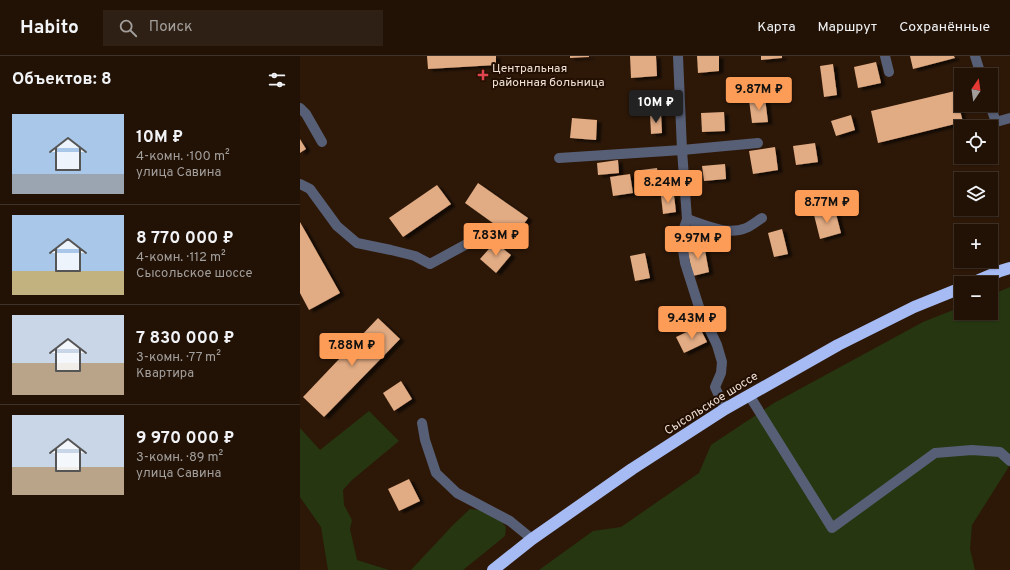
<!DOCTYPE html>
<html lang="ru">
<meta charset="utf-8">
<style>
body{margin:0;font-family:Overpass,sans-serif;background:#2e2014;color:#f1f3f6;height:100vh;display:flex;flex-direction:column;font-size:15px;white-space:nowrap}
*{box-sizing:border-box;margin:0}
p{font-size:13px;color:#a29e9b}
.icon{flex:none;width:22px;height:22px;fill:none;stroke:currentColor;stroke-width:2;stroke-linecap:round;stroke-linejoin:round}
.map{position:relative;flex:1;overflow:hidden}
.side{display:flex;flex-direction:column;background:#221206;width:300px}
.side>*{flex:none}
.needle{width:26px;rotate:13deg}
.buttons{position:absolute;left:654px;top:12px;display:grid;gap:8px}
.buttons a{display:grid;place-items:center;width:44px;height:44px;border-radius:0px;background:#221206;box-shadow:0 1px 3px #0004,0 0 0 1px #3f3228;font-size:20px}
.price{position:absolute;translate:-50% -34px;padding:0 9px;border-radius:4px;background:#fd9c56;color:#111;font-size:13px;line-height:26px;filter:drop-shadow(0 1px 2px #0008)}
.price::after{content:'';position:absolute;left:50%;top:24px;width:12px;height:9px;margin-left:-6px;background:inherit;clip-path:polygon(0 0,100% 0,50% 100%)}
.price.active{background:#222;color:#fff}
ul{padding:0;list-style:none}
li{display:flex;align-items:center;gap:12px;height:100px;padding:0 12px}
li+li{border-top:1px solid #3f3228}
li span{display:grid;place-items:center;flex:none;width:112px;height:80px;border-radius:0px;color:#555}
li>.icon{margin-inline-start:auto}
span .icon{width:48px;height:48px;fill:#fffc;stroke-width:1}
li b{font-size:17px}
h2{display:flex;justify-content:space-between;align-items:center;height:48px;padding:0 12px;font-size:17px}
header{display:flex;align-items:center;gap:24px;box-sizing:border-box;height:56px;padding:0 20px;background:#221206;border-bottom:1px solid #3f3228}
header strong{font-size:19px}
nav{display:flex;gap:22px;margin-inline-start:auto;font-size:14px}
.search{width:280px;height:36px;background:#2e2014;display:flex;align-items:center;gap:10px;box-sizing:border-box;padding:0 14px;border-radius:0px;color:#a29e9b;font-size:15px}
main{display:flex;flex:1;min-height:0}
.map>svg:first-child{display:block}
.green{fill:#253610}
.building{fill:#e1ab83;filter:url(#shadow)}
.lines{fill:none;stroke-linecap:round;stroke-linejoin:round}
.minor{stroke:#575f76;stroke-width:10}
.highway{stroke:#a6bbf4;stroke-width:12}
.health-dot{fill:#e0444e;stroke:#230f01;stroke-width:1.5}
.labels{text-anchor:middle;stroke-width:4;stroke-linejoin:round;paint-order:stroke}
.poi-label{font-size:12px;fill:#f0e1d7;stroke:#230f01;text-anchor:start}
.street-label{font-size:12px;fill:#f0e1d7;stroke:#230f01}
</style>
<header>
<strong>Habito</strong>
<div class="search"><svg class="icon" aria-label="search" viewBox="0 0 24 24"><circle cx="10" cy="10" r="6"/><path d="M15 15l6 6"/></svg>Поиск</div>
<nav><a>Карта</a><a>Маршрут</a><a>Сохранённые</a></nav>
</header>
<main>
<section class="side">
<h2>Объектов: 8<svg class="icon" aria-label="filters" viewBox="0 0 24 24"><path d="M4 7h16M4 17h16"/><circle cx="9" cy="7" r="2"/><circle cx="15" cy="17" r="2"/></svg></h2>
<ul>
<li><span style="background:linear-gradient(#a9c7e8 75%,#9aa5b1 0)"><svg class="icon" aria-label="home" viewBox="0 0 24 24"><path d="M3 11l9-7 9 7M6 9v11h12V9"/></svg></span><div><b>10M ₽</b><p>4-комн. · 100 m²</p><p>улица Савина</p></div></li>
<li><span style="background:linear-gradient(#a9c7e8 70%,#c2b280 0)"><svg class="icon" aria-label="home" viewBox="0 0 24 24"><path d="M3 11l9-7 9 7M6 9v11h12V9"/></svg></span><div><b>8 770 000 ₽</b><p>4-комн. · 112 m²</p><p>Сысольское шоссе</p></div></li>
<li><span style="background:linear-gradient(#c9d6e8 60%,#b9a48a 0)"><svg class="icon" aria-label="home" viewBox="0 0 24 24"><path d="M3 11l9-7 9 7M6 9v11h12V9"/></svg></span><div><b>7 830 000 ₽</b><p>3-комн. · 77 m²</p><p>Квартира</p></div></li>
<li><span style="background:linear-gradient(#c9d6e8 65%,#b9a48a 0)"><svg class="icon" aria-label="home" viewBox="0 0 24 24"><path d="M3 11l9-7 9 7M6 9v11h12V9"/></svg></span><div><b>9 970 000 ₽</b><p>3-комн. · 89 m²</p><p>улица Савина</p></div></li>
</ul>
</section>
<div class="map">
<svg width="710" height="514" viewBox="0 0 710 514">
<defs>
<filter id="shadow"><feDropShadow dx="4.5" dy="2.5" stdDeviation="1" flood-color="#0009"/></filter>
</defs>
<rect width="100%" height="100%" fill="#2d1808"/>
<g class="green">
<polygon points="710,231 710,409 672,469 670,493 675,514 239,514 293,475 321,471 399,417 411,389 474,347 623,266 661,251 661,257 691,257 691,239"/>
<polygon points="69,355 99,385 52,424 43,434 44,449 52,464 50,473 57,504 89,514 28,514 21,471 0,441 0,372 20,394"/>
<polygon points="170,453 179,454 198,462 206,471 205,480 163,514 111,514 153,469"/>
</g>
<g class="building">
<polygon points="127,0 196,0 196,9 128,13"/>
<polygon points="270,0 289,0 289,1 270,2"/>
<polygon points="330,0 356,0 357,20 331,22"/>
<polygon points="397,0 419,0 419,15 398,17"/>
<polygon points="461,0 482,0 482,2 461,4"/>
<polygon points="610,0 654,0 655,2 613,13"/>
<polygon points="576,6 581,27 558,32 554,11"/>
<polygon points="533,8 537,39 524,41 520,10"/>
<polygon points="655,35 663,66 578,87 571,55"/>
<polygon points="465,42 468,66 452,67 449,44"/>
<polygon points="424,56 425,75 402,76 401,57"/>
<polygon points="361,57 362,77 351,78 350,58"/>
<polygon points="551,59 555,74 536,80 531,65"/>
<polygon points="272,62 297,64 296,84 270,82"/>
<polygon points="0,83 6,93 0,97"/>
<polygon points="515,87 518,106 496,109 493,90"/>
<polygon points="475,91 478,114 453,118 449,95"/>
<polygon points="318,104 319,117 298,119 297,107"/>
<polygon points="425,108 426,123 404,125 402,110"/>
<polygon points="357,112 360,136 349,138 349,135 336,136 335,123 343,122 341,114"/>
<polygon points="330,118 333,137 313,140 310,121"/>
<polygon points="178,127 228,162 214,182 165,147"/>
<polygon points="137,129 151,148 103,181 89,162"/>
<polygon points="374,139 376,156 363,158 361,140"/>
<polygon points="535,154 541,177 520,183 514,159"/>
<polygon points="0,166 40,237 9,254 0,237"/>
<polygon points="482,173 488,198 474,201 468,177"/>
<polygon points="195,186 211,199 196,217 180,203"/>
<polygon points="404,189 409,216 393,220 387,192"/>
<polygon points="345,197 350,222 335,225 330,200"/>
<polygon points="78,262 100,283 24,361 3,341"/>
<polygon points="399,270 407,286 384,297 376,281"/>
<polygon points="101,325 112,343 94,355 83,337"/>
<polygon points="109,423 120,445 99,455 88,433"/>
</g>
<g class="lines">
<g class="minor">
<polyline points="378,0 382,94 387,163 381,181 385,207 399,251 417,289 422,306 421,317 415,331 425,353"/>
<polyline points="585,0 589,16"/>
<polyline points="675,0 681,19"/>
<polyline points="690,49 696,66 710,62"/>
<polyline points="0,52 6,58 22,86"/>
<polyline points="259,102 382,94 458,87"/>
<polyline points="0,128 10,133 37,170 57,187 91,194 115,200 130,208 165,189 184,176"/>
<path d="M 387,163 C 405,169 427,180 446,172 C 451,170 457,165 462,162"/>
<polyline points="449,339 532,472 635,397 672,394 700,396 710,405"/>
<polyline points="122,367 125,384 136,417 157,437 210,465 232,483"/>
</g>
<g class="highway">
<polyline points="672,227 700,215 710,212"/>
<polyline points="193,514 232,483 332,413 425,353 538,289 614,251 661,232"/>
</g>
</g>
<path class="health-dot" d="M181 13h4v4h4v4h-4v4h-4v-4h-4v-4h4z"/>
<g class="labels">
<g class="poi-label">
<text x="192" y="16">Центральная<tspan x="192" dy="14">районная больница</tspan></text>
</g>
<g class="street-label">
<text transform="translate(411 347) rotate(-32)" y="4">Сысольское шоссе</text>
</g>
</g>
</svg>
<div class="buttons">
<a><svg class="needle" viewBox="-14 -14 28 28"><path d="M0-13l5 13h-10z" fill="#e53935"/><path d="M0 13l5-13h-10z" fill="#a29e9b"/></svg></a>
<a><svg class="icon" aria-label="locate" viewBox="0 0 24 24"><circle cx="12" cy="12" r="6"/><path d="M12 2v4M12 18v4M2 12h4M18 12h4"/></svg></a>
<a><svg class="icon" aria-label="layers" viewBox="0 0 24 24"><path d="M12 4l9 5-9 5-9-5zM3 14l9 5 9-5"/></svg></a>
<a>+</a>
<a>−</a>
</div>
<b class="price" style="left:459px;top:55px">9.87M ₽</b>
<b class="price active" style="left:356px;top:68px">10M ₽</b>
<b class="price" style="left:368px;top:148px">8.24M ₽</b>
<b class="price" style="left:527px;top:168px">8.77M ₽</b>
<b class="price" style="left:196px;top:201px">7.83M ₽</b>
<b class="price" style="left:398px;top:204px">9.97M ₽</b>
<b class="price" style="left:392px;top:284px">9.43M ₽</b>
<b class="price" style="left:52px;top:311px">7.88M ₽</b>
</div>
</main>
